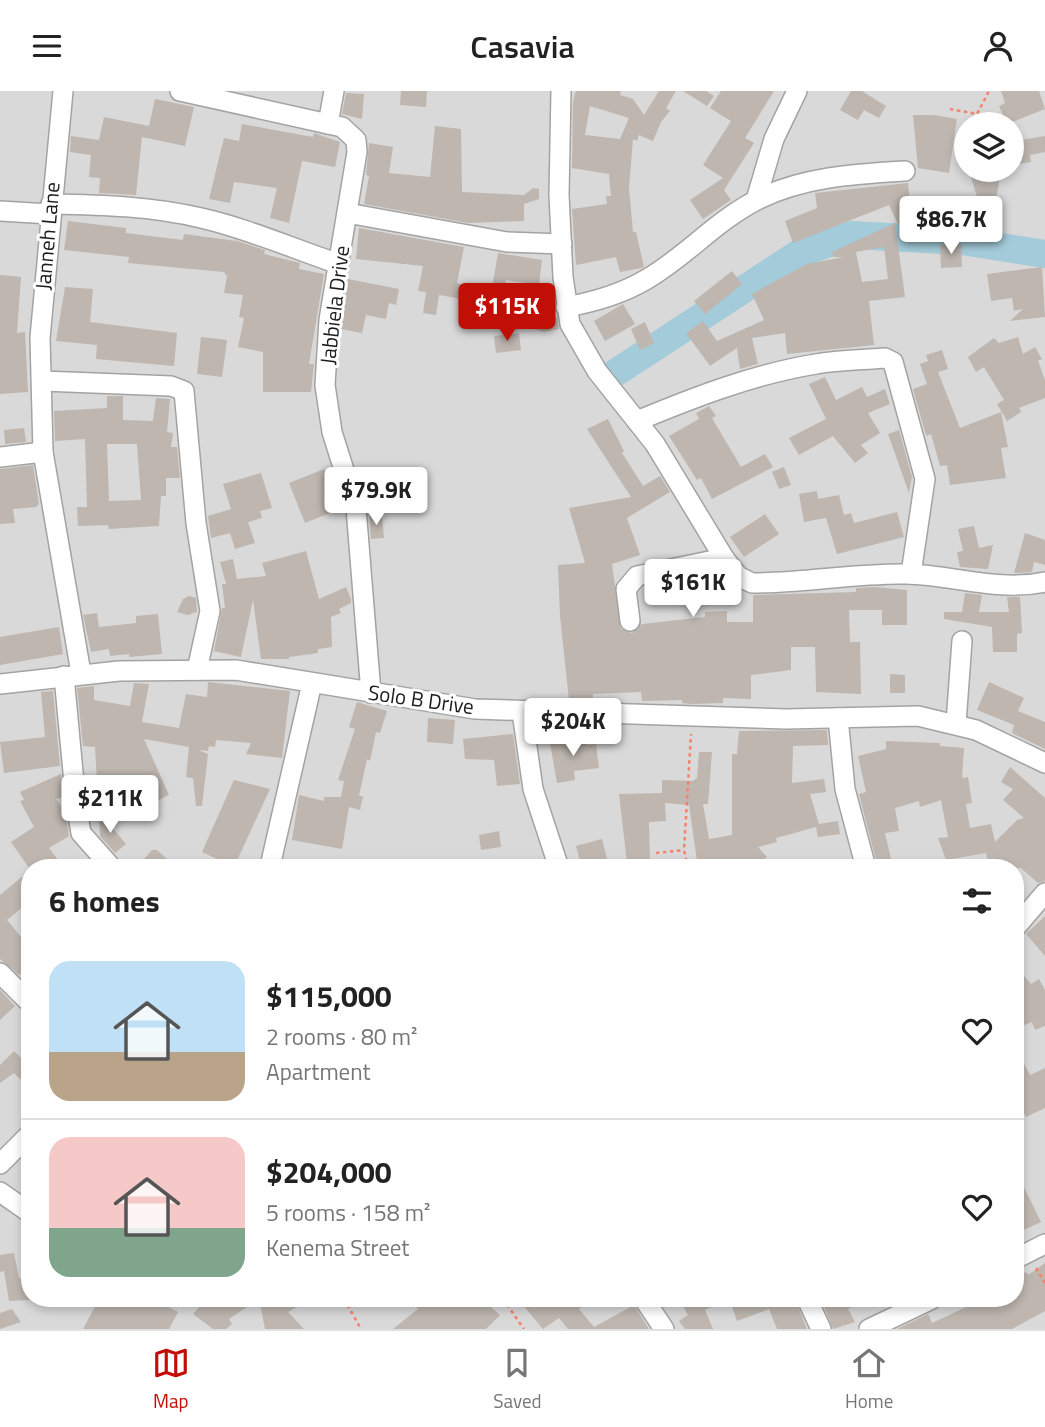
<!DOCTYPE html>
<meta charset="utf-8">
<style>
body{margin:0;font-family:"Titillium Web",sans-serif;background:#f2f2f2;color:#222;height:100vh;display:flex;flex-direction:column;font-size:26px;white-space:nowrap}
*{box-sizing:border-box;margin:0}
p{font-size:23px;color:#767676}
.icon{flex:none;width:38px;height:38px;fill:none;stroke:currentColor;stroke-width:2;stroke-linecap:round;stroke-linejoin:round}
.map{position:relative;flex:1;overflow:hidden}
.panel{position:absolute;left:21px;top:768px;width:1003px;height:448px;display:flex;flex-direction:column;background:#fff;border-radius:28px;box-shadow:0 4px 10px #0003}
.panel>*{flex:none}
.controls{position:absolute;left:954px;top:21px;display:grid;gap:14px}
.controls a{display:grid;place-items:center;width:70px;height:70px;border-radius:50%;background:#fff;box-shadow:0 4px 10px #0003;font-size:35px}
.price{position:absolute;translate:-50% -60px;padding:0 16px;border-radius:7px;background:#fff;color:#222;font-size:23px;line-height:46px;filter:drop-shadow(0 2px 4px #0008)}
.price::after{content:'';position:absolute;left:50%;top:42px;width:21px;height:16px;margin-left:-10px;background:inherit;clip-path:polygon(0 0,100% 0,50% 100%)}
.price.selected{background:#c20f06;color:#fff}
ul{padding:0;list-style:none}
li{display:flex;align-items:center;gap:21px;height:175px;padding:0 28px}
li+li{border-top:2px solid #e0e0e0}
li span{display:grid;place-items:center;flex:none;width:196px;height:140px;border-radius:21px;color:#555}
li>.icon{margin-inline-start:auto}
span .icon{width:84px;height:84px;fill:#fffc;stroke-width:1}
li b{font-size:30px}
h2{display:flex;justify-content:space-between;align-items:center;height:84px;padding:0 28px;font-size:30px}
header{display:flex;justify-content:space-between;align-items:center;height:91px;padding:0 28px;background:#fff;font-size:32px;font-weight:600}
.dock{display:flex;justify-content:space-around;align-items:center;height:98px;border-top:2px solid #e0e0e0;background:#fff;font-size:19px;color:#767676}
.dock a{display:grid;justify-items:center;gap:4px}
.dock .selected{color:#c20f06}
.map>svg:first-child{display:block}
.residential{fill:#dad9d9;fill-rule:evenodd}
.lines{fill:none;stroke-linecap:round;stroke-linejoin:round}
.river{stroke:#a3cbda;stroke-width:28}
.building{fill:#beb6af;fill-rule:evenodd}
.minor-casing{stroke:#a3a3a3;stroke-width:22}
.path{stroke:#f5806b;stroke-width:2.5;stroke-dasharray:3.5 3.5;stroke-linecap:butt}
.minor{stroke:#fff;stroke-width:19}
.labels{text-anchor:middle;stroke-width:6;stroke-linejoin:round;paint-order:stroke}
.street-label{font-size:21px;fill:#1c1c1c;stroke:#fff}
</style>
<header><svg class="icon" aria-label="menu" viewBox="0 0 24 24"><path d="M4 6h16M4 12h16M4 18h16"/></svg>Casavia<svg class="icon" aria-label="person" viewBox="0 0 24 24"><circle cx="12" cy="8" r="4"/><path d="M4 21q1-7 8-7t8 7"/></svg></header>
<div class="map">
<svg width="1045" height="1238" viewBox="0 0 1045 1238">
<rect width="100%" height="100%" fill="#edeae2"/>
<path class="residential" d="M 0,0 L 1045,0 L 1045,1238 L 0,1238 ZM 966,33 L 1012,33 L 1012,79 L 966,79 ZM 30,777 L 1015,777 L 1015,1208 L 30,1208 Z"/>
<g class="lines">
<polyline class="river" points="612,284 798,163 852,144 962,150 1045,163"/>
</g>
<g class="building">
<polygon points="401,0 427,0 426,16 400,14"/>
<path d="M 576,0 L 621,0 L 620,4 L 633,8 L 644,24 L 659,0 L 676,0 L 666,17 L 670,20 L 661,31 L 653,50 L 639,44 L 637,50 L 633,48 L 629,97 L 633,141 L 636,141 L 644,176 L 641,177 L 620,181 L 616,166 L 576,174 L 572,118 L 607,113 L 606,105 L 611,105 L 609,83 L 572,77 L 573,10 ZM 590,15 L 629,27 L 620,48 L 585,44 Z"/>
<polygon points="683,0 706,0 714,5 707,15"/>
<polygon points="721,0 774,0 745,47 754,52 724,99 731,109 703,128 690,109 723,87 703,74 731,30 710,17"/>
<polygon points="851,0 862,0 886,15 879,27 864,19 858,29 840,19"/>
<polygon points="1001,0 1039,0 1045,18 1007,33 999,15 1005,12"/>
<polygon points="346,2 364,3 362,28 342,23"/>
<polygon points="155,8 194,16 185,55 142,46 136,104 99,102 100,87 89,86 91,64 70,61 71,45 99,49 104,26 149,35"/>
<polygon points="913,24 934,24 957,28 949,82 918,77"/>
<polygon points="242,33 313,46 314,42 340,51 335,76 302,70 289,132 270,127 277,97 234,91 230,112 209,108 224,47 239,50"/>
<polygon points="435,35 461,38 462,101 524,104 533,97 539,98 539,108 524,113 524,130 468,132 364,113 369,85 366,84 369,52 393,56 389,82 430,86"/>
<polygon points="1045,45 1045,61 1030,64 1031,71 1018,73 1015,50"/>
<polygon points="969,79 1001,79 996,109 977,106"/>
<polygon points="908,92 912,135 900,137 889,114 793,152 785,130 817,117 815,102"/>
<polygon points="68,130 126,137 126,142 183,149 184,143 237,150 265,159 264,163 300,172 299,178 324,183 309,273 314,273 311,301 263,301 263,261 238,256 244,227 239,226 243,204 224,202 227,185 224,181 128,172 129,166 64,159"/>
<path d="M 895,132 L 905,206 L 869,210 L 874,254 L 787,263 L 785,242 L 752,247 L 758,273 L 740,278 L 737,257 L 710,275 L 686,242 L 703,230 L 717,250 L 764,229 L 752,203 L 807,173 L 844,166 L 834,166 L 832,161 ZM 884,156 L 888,188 L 862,191 L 856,161 Z"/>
<polygon points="359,137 464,156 457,192 491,203 498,162 542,169 539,194 506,189 500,206 503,207 501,215 497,214 494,225 465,215 467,209 439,204 436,224 423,222 426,201 418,200 423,175 356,168"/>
<polygon points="961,153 962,176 941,177 940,154"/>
<polygon points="1042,176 1045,226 1010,230 1023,218 1014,220 1012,207 991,210 987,183"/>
<polygon points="732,180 742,193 705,223 694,210"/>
<polygon points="0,184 21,186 17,242 25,241 28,301 0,303"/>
<polygon points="348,188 399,198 396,214 389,212 386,228 366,224 362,242 341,238"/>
<polygon points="65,196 93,198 90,231 177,242 174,275 96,268 97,254 56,250"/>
<polygon points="623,213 635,233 605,250 594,230"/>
<polygon points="557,226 559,238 544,241 518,233"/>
<polygon points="645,231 654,252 640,259 631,238"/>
<polygon points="519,242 521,259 496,262 494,245"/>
<polygon points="201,246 227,249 222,286 197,283"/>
<polygon points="1018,246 1023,263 1035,256 1042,268 1038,270 1045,289 1045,307 1019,317 1021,321 1007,330 997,313 1004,309 984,276 976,281 968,266 994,247 999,252"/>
<polygon points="942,259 948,278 938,281 960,337 1001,321 1008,356 1001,357 1006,387 950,394 947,374 940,375 931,343 927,345 925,341 913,298 927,293 920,273 928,270 926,264"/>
<polygon points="825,286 836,309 862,296 867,306 885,298 890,313 868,322 880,342 861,354 868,362 855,372 833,345 799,364 789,347 826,328 809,293"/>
<path d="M 107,305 L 123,305 L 123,329 L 153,330 L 156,307 L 170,308 L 167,341 L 173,342 L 171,356 L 177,356 L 180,387 L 166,387 L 166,405 L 161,405 L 159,435 L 109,438 L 108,434 L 78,435 L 77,416 L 87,416 L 85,348 L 55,350 L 54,320 L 107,317 ZM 107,353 L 137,353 L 141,409 L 109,410 Z"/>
<polygon points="709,315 716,325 712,327 741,376 765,363 773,376 712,408 701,387 697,389 669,345 699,328 696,322"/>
<polygon points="608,328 624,360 622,362 643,395 660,385 670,401 627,427 640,464 612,473 621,538 632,542 642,533 705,526 705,521 727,520 727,531 753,531 753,504 856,501 856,497 874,496 907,499 907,534 882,534 882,519 849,519 850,551 860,551 861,603 816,601 815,556 791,556 791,579 751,584 751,608 723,607 723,612 692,613 682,612 682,609 642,610 641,601 593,603 593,607 569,609 560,525 558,474 585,472 569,417 631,406 587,338"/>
<polygon points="24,337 26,351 5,353 4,339"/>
<polygon points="899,339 912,386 909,402 888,343"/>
<polygon points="33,374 39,413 36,416 13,418 15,432 0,433 0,378"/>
<polygon points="784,376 791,394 779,398 772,381"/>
<polygon points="324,378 340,418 305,432 289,392"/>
<polygon points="261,382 272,417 260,420 262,427 248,431 255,452 235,458 230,442 211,447 208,425 231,418 223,393"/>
<polygon points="817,400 818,408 839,404 844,424 851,422 854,432 897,421 904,446 837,463 826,427 804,431 799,403"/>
<polygon points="765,423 779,443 744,466 730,446"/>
<polygon points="382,424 384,447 371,448 369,425"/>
<polygon points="974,435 979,457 993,454 988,478 960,476 957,461 963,460 958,438"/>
<polygon points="1025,442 1045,449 1045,474 1034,471 1032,481 1014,482"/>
<polygon points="306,460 319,508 346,496 351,508 351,512 339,518 341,522 331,526 332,556 318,558 318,562 289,566 289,568 261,568 253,509 241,566 214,560 222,517 225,517 222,493 226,493 220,471 233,468 237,488 266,485 262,472"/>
<polygon points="965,502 982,504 979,521 1009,521 1007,506 1020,506 1022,542 1017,543 1017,561 993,561 992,536 944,528 944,521 962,521"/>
<polygon points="189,505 196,507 197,521 188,524 177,521 183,508"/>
<polygon points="97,522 99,536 136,532 136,525 158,523 162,563 129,566 129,563 110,565 109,558 91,561 83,524"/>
<polygon points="59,536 63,563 0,574 0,546"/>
<polygon points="890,583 905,584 905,602 890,602"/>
<polygon points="208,591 290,600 282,667 246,663 251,652 216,649 215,656 209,655 208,660 198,659 208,663 202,715 196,715 193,687 186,686 189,656 144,648 169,704 150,713 145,712 141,703 98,710 95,656 83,655 77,597 94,595 94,609 130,615 134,592 149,593 142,631 179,637 186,603 207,606"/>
<polygon points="989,591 1024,607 1018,620 1045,631 1045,658 1012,642 1014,634 977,619"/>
<polygon points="53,600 60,675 4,682 0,651 45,646 41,601"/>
<polygon points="357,611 387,620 380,642 376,641 370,670 367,668 359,705 363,705 360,719 349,716 342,758 292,749 299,704 324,710 324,706 341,706 344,690 338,689 355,638 349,636"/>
<polygon points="428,627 455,629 453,653 427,651"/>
<polygon points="827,639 828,654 793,655 792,692 824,688 826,701 810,703 819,733 838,730 840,743 818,746 816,736 776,747 777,751 758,756 767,766 754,777 698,777 689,714 665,712 666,730 649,731 650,772 627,772 619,703 662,702 662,689 693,690 697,687 699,661 712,661 708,713 703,713 709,748 732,744 732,663 737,663 739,640"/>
<polygon points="513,643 520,693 497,695 494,669 465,668 463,648"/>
<polygon points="586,646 587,654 596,653 599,677 574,680 575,689 557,692 550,652"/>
<polygon points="886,650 940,652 940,655 964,657 962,687 968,686 972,712 966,713 970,737 991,733 995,751 1017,729 1024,727 1003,709 1013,698 1001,691 1010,676 1045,707 1045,790 1038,792 1021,777 989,777 986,762 946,769 938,747 948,746 941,709 920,716 919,710 895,717 899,740 885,742 893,777 878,777 859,703 866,701 858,665 886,658"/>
<polygon points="61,683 63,706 56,708 65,721 69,745 49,757 64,777 29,777 11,751 34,736 20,710 24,709 20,701"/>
<polygon points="234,689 270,698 234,776 202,761"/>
<polygon points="99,721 126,753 115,762 100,745"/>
<polygon points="499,740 501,756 481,759 479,744"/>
<polygon points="602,748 609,775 582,777 576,755"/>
<polygon points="152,759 157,759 177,777 136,777"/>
<polygon points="30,779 30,810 7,829 22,847 30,843 30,877 19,884 0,868 0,804"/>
<polygon points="1045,825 1045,865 1026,843"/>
<polygon points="1015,874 1031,893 1039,888 1045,899 1045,935 1035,939 1032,931 1015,938 1015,915 1024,907 1015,896"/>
<polygon points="0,899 15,915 0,929"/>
<polygon points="1015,956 1030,984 1045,977 1045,1017 1026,1026 1015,1004"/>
<polygon points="14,960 30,976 30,998 14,982 0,992 0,974"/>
<polygon points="1015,1078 1041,1131 1021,1140 1015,1129"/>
<polygon points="14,1162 19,1187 30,1187 30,1209 9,1210 4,1180 0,1181 0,1164"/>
<polygon points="1045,1172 1045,1220 1012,1238 897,1238 928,1223 932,1232 983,1208 1015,1208 1015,1187 1026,1181 1028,1184"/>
<polygon points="99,1208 154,1208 178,1221 169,1238 83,1238"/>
<polygon points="206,1208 311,1208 288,1221 304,1238 265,1238 259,1208 229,1228 232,1233 226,1238 213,1238 193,1223"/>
<polygon points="409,1208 482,1208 500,1224 486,1238 393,1238 418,1218"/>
<polygon points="518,1208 592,1208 579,1218 594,1236 634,1214 649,1238 568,1238 559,1227 543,1238"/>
<polygon points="679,1208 729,1208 705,1219 713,1238 685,1238 679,1230 688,1224"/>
<polygon points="756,1208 795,1208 807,1238 777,1238 769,1218 737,1230 732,1216"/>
<polygon points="835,1208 869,1208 848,1218 855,1231 833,1238 823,1213"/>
<polygon points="12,1218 21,1231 0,1238 0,1222"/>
</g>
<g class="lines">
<g class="minor-casing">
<g id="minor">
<polyline points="63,0 40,247 43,361 81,582"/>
<polyline points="180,0 342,36 356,49 357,61 329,229 325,294 332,341 356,417 371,602"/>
<path d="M 561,0 L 559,104 L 563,186 L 570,233 L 597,280 L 655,353 L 724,467 L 738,485 L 752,492 C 804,492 855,482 907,483 C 953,484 999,501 1045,491"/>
<polyline points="328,33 334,0"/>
<polyline points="756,109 774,48 797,0"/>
<path d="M 51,113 C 102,114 151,115 201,127 C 246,137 294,158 339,173"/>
<polyline points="0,120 50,123"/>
<polyline points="347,122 507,151 562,153"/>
<path d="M 566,216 C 594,211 622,203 647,188 C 685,166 715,131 755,110 C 801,86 854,83 905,80"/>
<polyline points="42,290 171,295 184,300 196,432 210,520 197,579"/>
<path d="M 637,330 C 695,306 754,283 816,273 C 838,269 862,269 885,267 L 893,271 L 925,388 L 911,483"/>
<polyline points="0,366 43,361"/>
<polyline points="630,530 626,498 637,485 724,467"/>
<polyline points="64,585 76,713 81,742 112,777"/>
<polyline points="0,593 119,580 236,579 475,618 786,628 918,625 976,639 1045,672"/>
<polyline points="522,621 533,698 559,777"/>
<polyline points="838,627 845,698 866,777"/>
<polyline points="956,632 962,550"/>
<polyline points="274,777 271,771 312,592"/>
<polyline points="1015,837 1045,802"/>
<polyline points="0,882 30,912"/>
<polyline points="0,1073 30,1043"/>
<polyline points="0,1101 30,1122"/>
<polyline points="1015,1168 1045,1153"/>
<polyline points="644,1208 664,1238"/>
<polyline points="807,1208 821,1238"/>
<polyline points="869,1238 932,1208"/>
</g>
</g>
<g class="path">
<polyline points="950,18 977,23 989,0"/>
<polyline points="656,762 684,759"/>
<polyline points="688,777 684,759 691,643"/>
<polyline points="1036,1177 1045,1192"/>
<polyline points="344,1208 361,1238"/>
<polyline points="503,1208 524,1238"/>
</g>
<use href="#minor" class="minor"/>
</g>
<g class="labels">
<g class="street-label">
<text transform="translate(48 145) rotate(-85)" y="7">Janneh Lane</text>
<text transform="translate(335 214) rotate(-83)" y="7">Jabbiela Drive</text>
<text transform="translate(421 609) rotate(8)" y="7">Solo B Drive</text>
</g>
</g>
</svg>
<div class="controls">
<a><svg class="icon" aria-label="layers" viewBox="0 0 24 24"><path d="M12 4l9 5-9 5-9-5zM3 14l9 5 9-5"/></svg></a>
</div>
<b class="price" style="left:951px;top:165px">$86.7K</b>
<b class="price selected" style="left:507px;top:252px">$115K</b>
<b class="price" style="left:376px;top:436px">$79.9K</b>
<b class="price" style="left:693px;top:528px">$161K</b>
<b class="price" style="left:573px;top:667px">$204K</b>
<b class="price" style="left:110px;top:744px">$211K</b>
<section class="panel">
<h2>6 homes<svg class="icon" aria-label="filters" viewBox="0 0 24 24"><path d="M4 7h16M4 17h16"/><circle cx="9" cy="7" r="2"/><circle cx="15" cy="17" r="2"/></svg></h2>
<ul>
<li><span style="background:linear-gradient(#bfe0f5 65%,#b9a48a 0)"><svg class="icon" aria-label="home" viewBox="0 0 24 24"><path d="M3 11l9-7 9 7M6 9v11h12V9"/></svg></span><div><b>$115,000</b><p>2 rooms · 80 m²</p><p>Apartment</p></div><svg class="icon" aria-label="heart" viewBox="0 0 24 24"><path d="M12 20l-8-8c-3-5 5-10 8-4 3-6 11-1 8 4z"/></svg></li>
<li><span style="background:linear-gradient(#f6c9c9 65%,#7fa58c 0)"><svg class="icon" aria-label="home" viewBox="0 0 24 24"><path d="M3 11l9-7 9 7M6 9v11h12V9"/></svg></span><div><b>$204,000</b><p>5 rooms · 158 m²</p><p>Kenema Street</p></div><svg class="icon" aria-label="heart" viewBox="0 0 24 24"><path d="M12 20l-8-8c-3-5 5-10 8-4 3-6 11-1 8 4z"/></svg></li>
</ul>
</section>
</div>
<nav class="dock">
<a class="selected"><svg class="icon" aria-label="map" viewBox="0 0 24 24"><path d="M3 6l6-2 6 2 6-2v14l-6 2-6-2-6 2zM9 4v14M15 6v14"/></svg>Map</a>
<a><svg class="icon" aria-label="saved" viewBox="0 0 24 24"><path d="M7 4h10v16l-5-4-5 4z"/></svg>Saved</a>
<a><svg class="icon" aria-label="home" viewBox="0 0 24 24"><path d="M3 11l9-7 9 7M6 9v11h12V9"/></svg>Home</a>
</nav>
